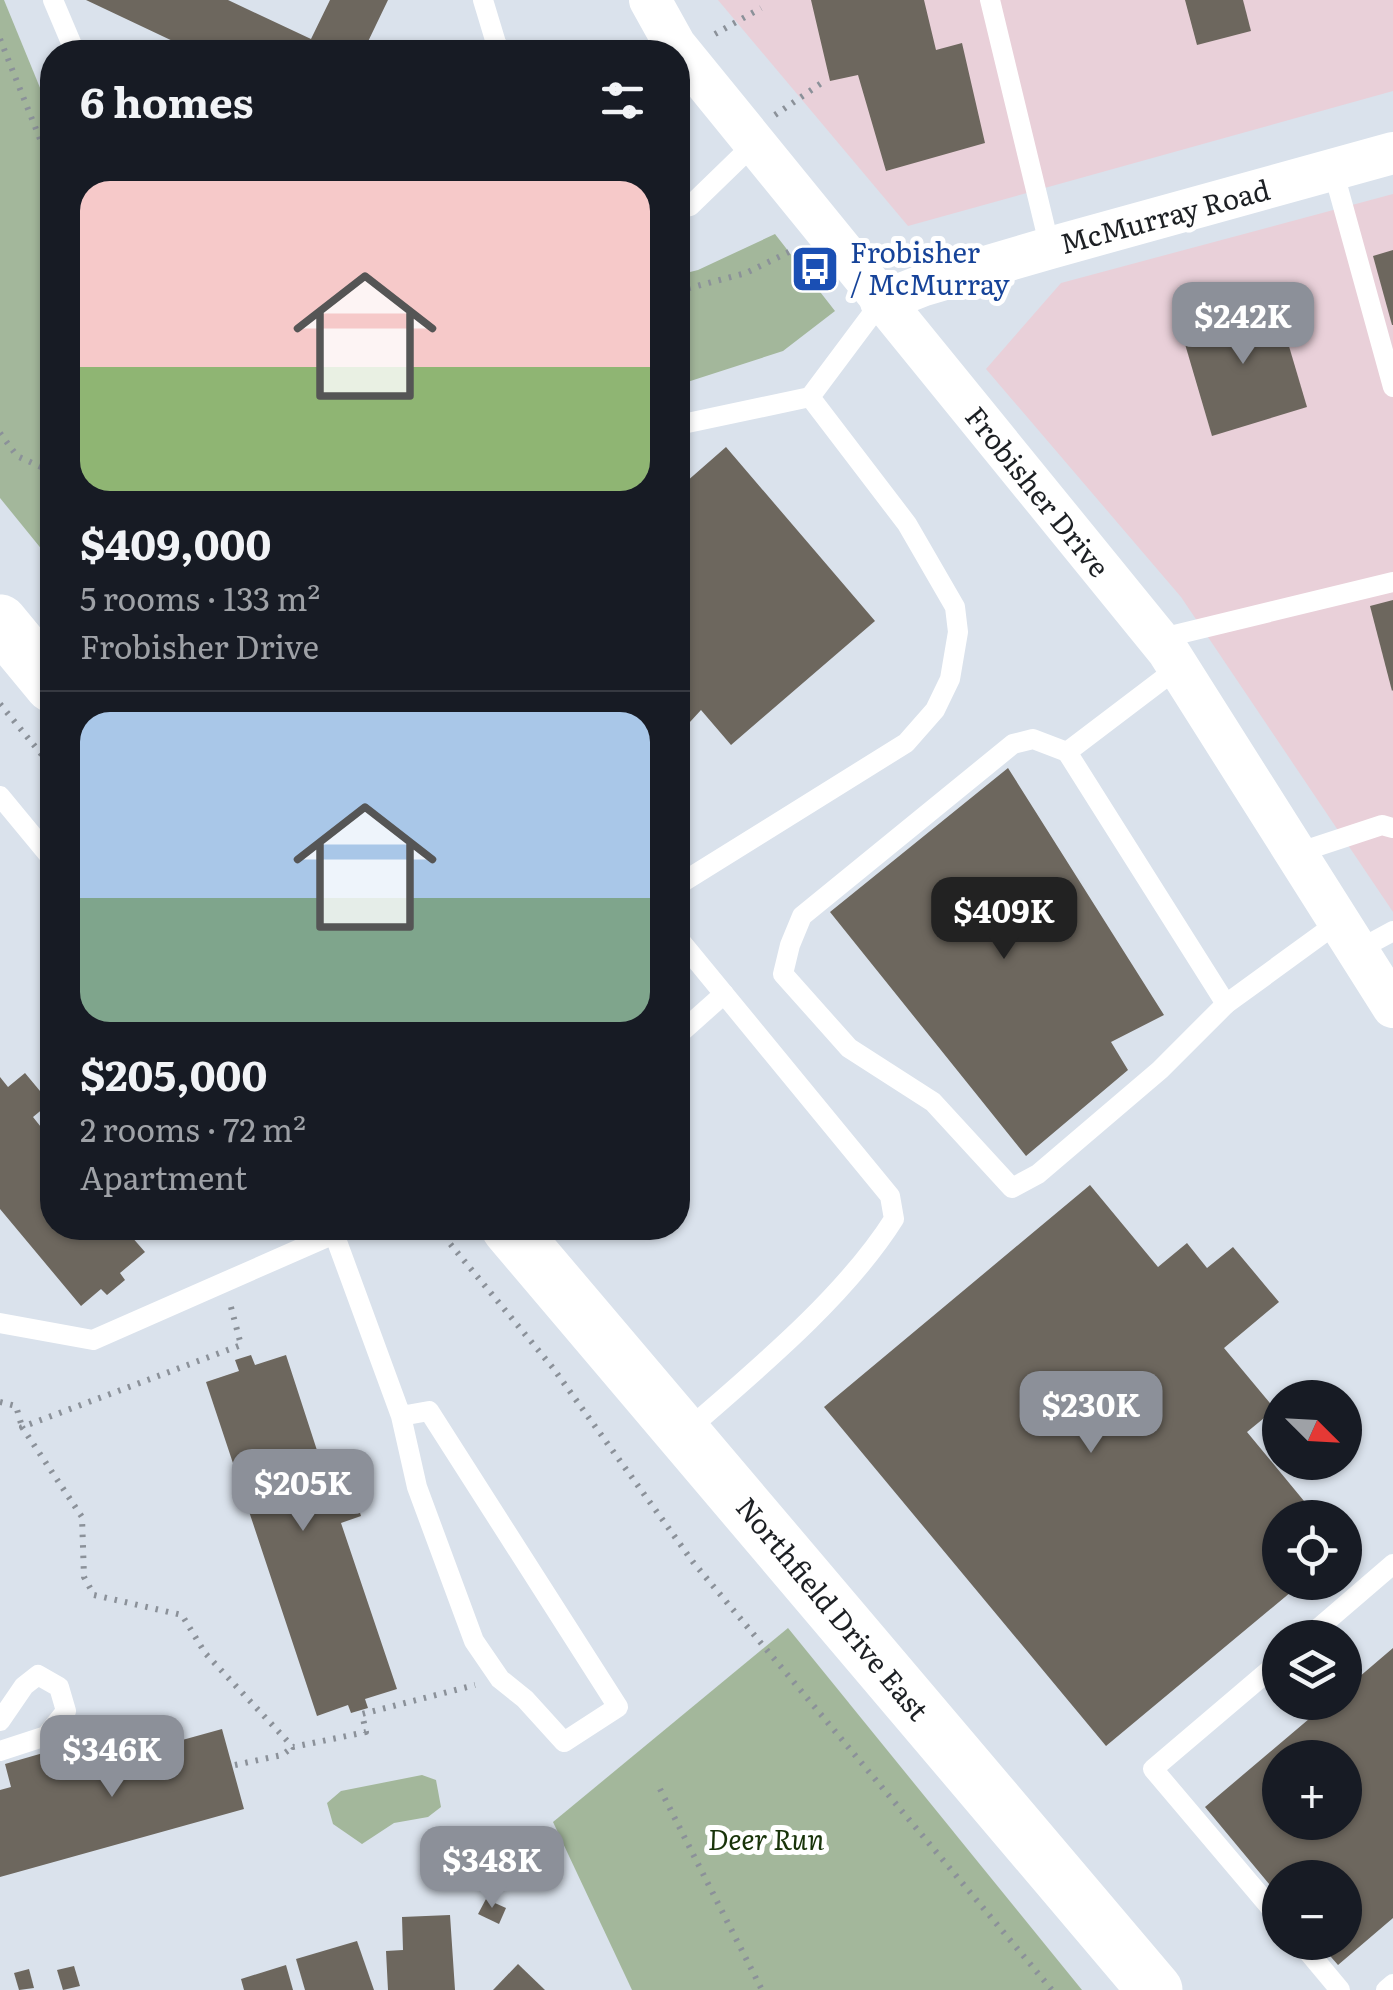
<!DOCTYPE html>
<meta charset="utf-8">
<style>
body{margin:0;font-family:Literata,serif;background:#20242c;color:#f1f3f6;height:100vh;display:flex;flex-direction:column;font-size:38px;white-space:nowrap}
*{box-sizing:border-box;margin:0}
p{font-size:32px;color:#9ea1a6}
.icon{flex:none;width:55px;height:55px;fill:none;stroke:currentColor;stroke-width:2;stroke-linecap:round;stroke-linejoin:round}
.map{position:relative;flex:1;overflow:hidden}
.drawer{position:absolute;left:40px;top:40px;width:650px;height:1200px;display:flex;flex-direction:column;background:#171b24;border-radius:40px;box-shadow:0 2px 8px #0004}
.drawer>*{flex:none}
.needle{width:65px;rotate:114deg}
.controls{position:absolute;left:1262px;top:1380px;display:grid;gap:20px}
.controls a{display:grid;place-items:center;width:100px;height:100px;border-radius:50%;background:#171b24;box-shadow:0 2px 8px #0004;font-size:50px}
.price{position:absolute;translate:-50% -85px;padding:0 22px;border-radius:20px;background:#8c9099;color:#fff;font-size:32px;line-height:65px;filter:drop-shadow(0 2px 5px #0008)}
.price::after{content:'';position:absolute;left:50%;top:60px;width:30px;height:22px;margin-left:-15px;background:inherit;clip-path:polygon(0 0,100% 0,50% 100%)}
.price.active{background:#222;color:#fff}
ul{padding:0;list-style:none}
li{display:grid;align-content:center;gap:20px;height:530px;padding:0 40px}
li+li{border-top:2px solid #363941}
li span{display:grid;place-items:center;height:310px;border-radius:30px;color:#555}
li>.icon{margin-inline-start:auto}
span .icon{width:180px;height:180px;fill:#fffc;stroke-width:1}
li b{font-size:42px}
h2{display:flex;justify-content:space-between;align-items:center;height:120px;padding:0 40px;font-size:42px}
.map>svg:first-child{display:block}
.industrial{fill:#e9d0d9}
.green{fill:#a3b79b}
.building{fill:#6d675e;fill-rule:evenodd}
.lines{fill:none;stroke-linecap:round;stroke-linejoin:round}
.path{stroke:#8b9199;stroke-width:6;stroke-dasharray:2.5 8;stroke-linecap:butt}
.lane{stroke:#fff;stroke-width:20}
.street{stroke:#fff;stroke-width:42}
.secondary{stroke:#fff;stroke-width:55}
.labels{text-anchor:middle;stroke-width:10;stroke-linejoin:round;paint-order:stroke}
.street-label{font-size:28px;fill:#1d2024;stroke:#fff}
.transit-label{font-size:28px;fill:#164399;stroke:#fff;text-anchor:start}
.park-label{font-size:28px;font-style:italic;fill:#183309;stroke:#fff}
</style>
<div class="map">
<svg width="1393" height="1990" viewBox="0 0 1393 1990">
<rect width="100%" height="100%" fill="#dae2ec"/>
<g class="industrial">
<polygon points="718,0 1393,0 1393,91 908,226"/>
<polygon points="1393,194 1393,912 1181,597 986,369 1061,283"/>
</g>
<g class="green">
<polygon points="0,0 4,0 52,117 52,562 0,498"/>
<polygon points="775,234 835,311 783,351 678,385 678,275 698,270"/>
<polygon points="788,1628 1082,1990 632,1990 553,1822"/>
<polygon points="422,1775 436,1780 441,1807 428,1817 394,1823 362,1844 333,1824 327,1803 341,1791"/>
</g>
<g class="building">
<polygon points="86,0 228,0 311,39 330,0 388,0 363,52 196,52"/>
<polygon points="811,0 924,0 936,50 962,43 985,143 886,171 858,75 830,81"/>
<polygon points="1185,0 1243,0 1251,31 1197,45"/>
<polygon points="1393,250 1393,325 1392,325 1373,256"/>
<polygon points="1275,299 1307,407 1212,436 1180,327"/>
<polygon points="726,447 875,621 731,745 701,710 678,735 678,489"/>
<polygon points="1393,600 1393,690 1392,691 1370,606"/>
<polygon points="1008,768 1164,1015 1111,1042 1128,1070 1026,1156 830,912"/>
<polygon points="25,1073 50,1103 33,1117 52,1141 52,1228 124,1228 145,1252 120,1273 125,1280 107,1295 101,1289 81,1306 0,1209 0,1077 8,1087"/>
<polygon points="1090,1185 1158,1267 1187,1243 1207,1268 1233,1247 1279,1302 1224,1348 1275,1409 1247,1432 1318,1518 1280,1518 1280,1582 1303,1582 1106,1746 824,1407"/>
<polygon points="251,1355 255,1365 286,1355 326,1478 347,1471 361,1516 341,1523 397,1689 365,1699 368,1708 351,1713 348,1705 317,1716 206,1382 239,1371 235,1360"/>
<path d="M 1393,1648 L 1393,1918 L 1338,1965 L 1318,1942 L 1345,1942 L 1345,1878 L 1280,1878 L 1280,1897 L 1205,1807 L 1329,1702 L 1345,1702 L 1345,1689 ZM 1280,1758 L 1345,1758 L 1345,1822 L 1280,1822 Z"/>
<polygon points="222,1729 244,1809 0,1877 0,1790 11,1787 5,1764 50,1751 56,1775"/>
<polygon points="544,1851 561,1855 555,1880 538,1876"/>
<polygon points="486,1899 506,1908 499,1924 478,1914"/>
<polygon points="450,1915 455,1990 388,1990 386,1951 403,1950 402,1917"/>
<polygon points="357,1941 374,1990 305,1990 296,1959"/>
<polygon points="518,1964 545,1990 493,1990"/>
<polygon points="286,1965 293,1990 244,1990 241,1979"/>
<polygon points="74,1966 80,1986 63,1990 57,1970"/>
<polygon points="29,1969 34,1988 19,1990 14,1973"/>
</g>
<g class="lines">
<g class="path">
<polyline points="715,34 761,8"/>
<polyline points="0,39 52,169"/>
<polyline points="775,115 823,82"/>
<polyline points="678,291 746,273 793,250"/>
<polyline points="0,433 17,456 41,467"/>
<polyline points="0,704 52,767"/>
<polyline points="437,1228 553,1368 693,1562 1052,1990"/>
<polyline points="231,1307 241,1345 22,1427 82,1517 84,1577 94,1595 182,1615 205,1653 293,1747 366,1732 362,1714 475,1685"/>
<polyline points="0,1402 16,1406 22,1427"/>
<polyline points="235,1765 282,1755 293,1747"/>
<polyline points="660,1789 762,1990"/>
</g>
<g class="lane">
<polyline points="53,0 75,52"/>
<polyline points="483,0 496,43 502,52"/>
<polyline points="990,0 1050,248"/>
<polyline points="1333,170 1393,387"/>
<polyline points="678,209 690,206 755,143"/>
<polyline points="678,425 810,397"/>
<polyline points="1158,639 1393,582"/>
<polyline points="1179,667 1067,752 1226,1004 1340,921"/>
<polyline points="1067,752 1033,739 1013,744 802,916 790,945 783,974 849,1048 933,1102 1012,1188 1038,1174 1160,1070 1226,1004"/>
<polyline points="0,796 52,859"/>
<polyline points="1297,853 1382,825 1393,828"/>
<polyline points="678,885 906,743 935,710 950,679 958,632 955,607 907,524 810,397 881,302"/>
<path d="M 678,938 L 890,1196 L 894,1219 C 844,1298 755,1371 684,1433"/>
<polyline points="1358,950 1393,931"/>
<polyline points="678,1035 724,994"/>
<polyline points="332,1228 401,1416 417,1487 474,1641 500,1679 525,1699 564,1742 618,1707 429,1411 401,1416"/>
<polyline points="0,1323 93,1340 334,1234"/>
<polyline points="1307,1638 1393,1564"/>
<polyline points="1280,1661 1153,1769 1280,1919"/>
<polyline points="0,1721 24,1686 38,1675 59,1687 66,1711 46,1736 0,1751"/>
<polyline points="1300,1942 1340,1990"/>
<polyline points="1386,1990 1393,1984"/>
</g>
<g class="street">
<polyline points="650,0 675,45 1168,651 1393,1007"/>
<polyline points="881,302 924,285 1050,248 1393,153"/>
</g>
<g class="secondary">
<polyline points="0,622 52,685"/>
<polyline points="509,1228 1155,1990"/>
</g>
</g>
<defs>
<g id="bus-square" transform="scale(2.5)"><rect x="-9" y="-9" width="18" height="18" rx="4" fill="#1a4fb4" stroke="#fff"/><path d="M-5-6H5V4H4V6H2V4H-2V6H-4V4H-5ZM-3.5-4V0h7V-4ZM-3.5 1.2v1.5H-2V1.2ZM2 1.2v1.5H3.5V1.2Z" fill="#fff"/></g>
</defs>
<g fill-rule="evenodd">
<use href="#bus-square" x="815" y="269"/>
</g>
<g class="labels">
<g class="street-label">
<text transform="translate(1165 217) rotate(-15)" y="10">McMurray Road</text>
<text transform="translate(1037 492) rotate(51)" y="10">Frobisher Drive</text>
<text transform="translate(832 1609) rotate(50)" y="10">Northfield Drive East</text>
</g>
<g class="transit-label">
<text x="850" y="263">Frobisher<tspan x="850" dy="32">/ McMurray</tspan></text>
</g>
<g class="park-label">
<text x="766" y="1850">Deer Run</text>
</g>
</g>
</svg>
<div class="controls">
<a><svg class="needle" viewBox="-14 -14 28 28"><path d="M0-13l5 13h-10z" fill="#e53935"/><path d="M0 13l5-13h-10z" fill="#9ea1a6"/></svg></a>
<a><svg class="icon" aria-label="locate" viewBox="0 0 24 24"><circle cx="12" cy="12" r="6"/><path d="M12 2v4M12 18v4M2 12h4M18 12h4"/></svg></a>
<a><svg class="icon" aria-label="layers" viewBox="0 0 24 24"><path d="M12 4l9 5-9 5-9-5zM3 14l9 5 9-5"/></svg></a>
<a>+</a>
<a>−</a>
</div>
<b class="price" style="left:1243px;top:367px">$242K</b>
<b class="price active" style="left:1004px;top:962px">$409K</b>
<b class="price" style="left:1091px;top:1456px">$230K</b>
<b class="price" style="left:303px;top:1534px">$205K</b>
<b class="price" style="left:112px;top:1800px">$346K</b>
<b class="price" style="left:492px;top:1911px">$348K</b>
<section class="drawer">
<h2>6 homes<svg class="icon" aria-label="filters" viewBox="0 0 24 24"><path d="M4 7h16M4 17h16"/><circle cx="9" cy="7" r="2"/><circle cx="15" cy="17" r="2"/></svg></h2>
<ul>
<li><span style="background:linear-gradient(#f6c9c9 60%,#8fb573 0)"><svg class="icon" aria-label="home" viewBox="0 0 24 24"><path d="M3 11l9-7 9 7M6 9v11h12V9"/></svg></span><div><b>$409,000</b><p>5 rooms · 133 m²</p><p>Frobisher Drive</p></div></li>
<li><span style="background:linear-gradient(#a9c7e8 60%,#7fa58c 0)"><svg class="icon" aria-label="home" viewBox="0 0 24 24"><path d="M3 11l9-7 9 7M6 9v11h12V9"/></svg></span><div><b>$205,000</b><p>2 rooms · 72 m²</p><p>Apartment</p></div></li>
</ul>
</section>
</div>
